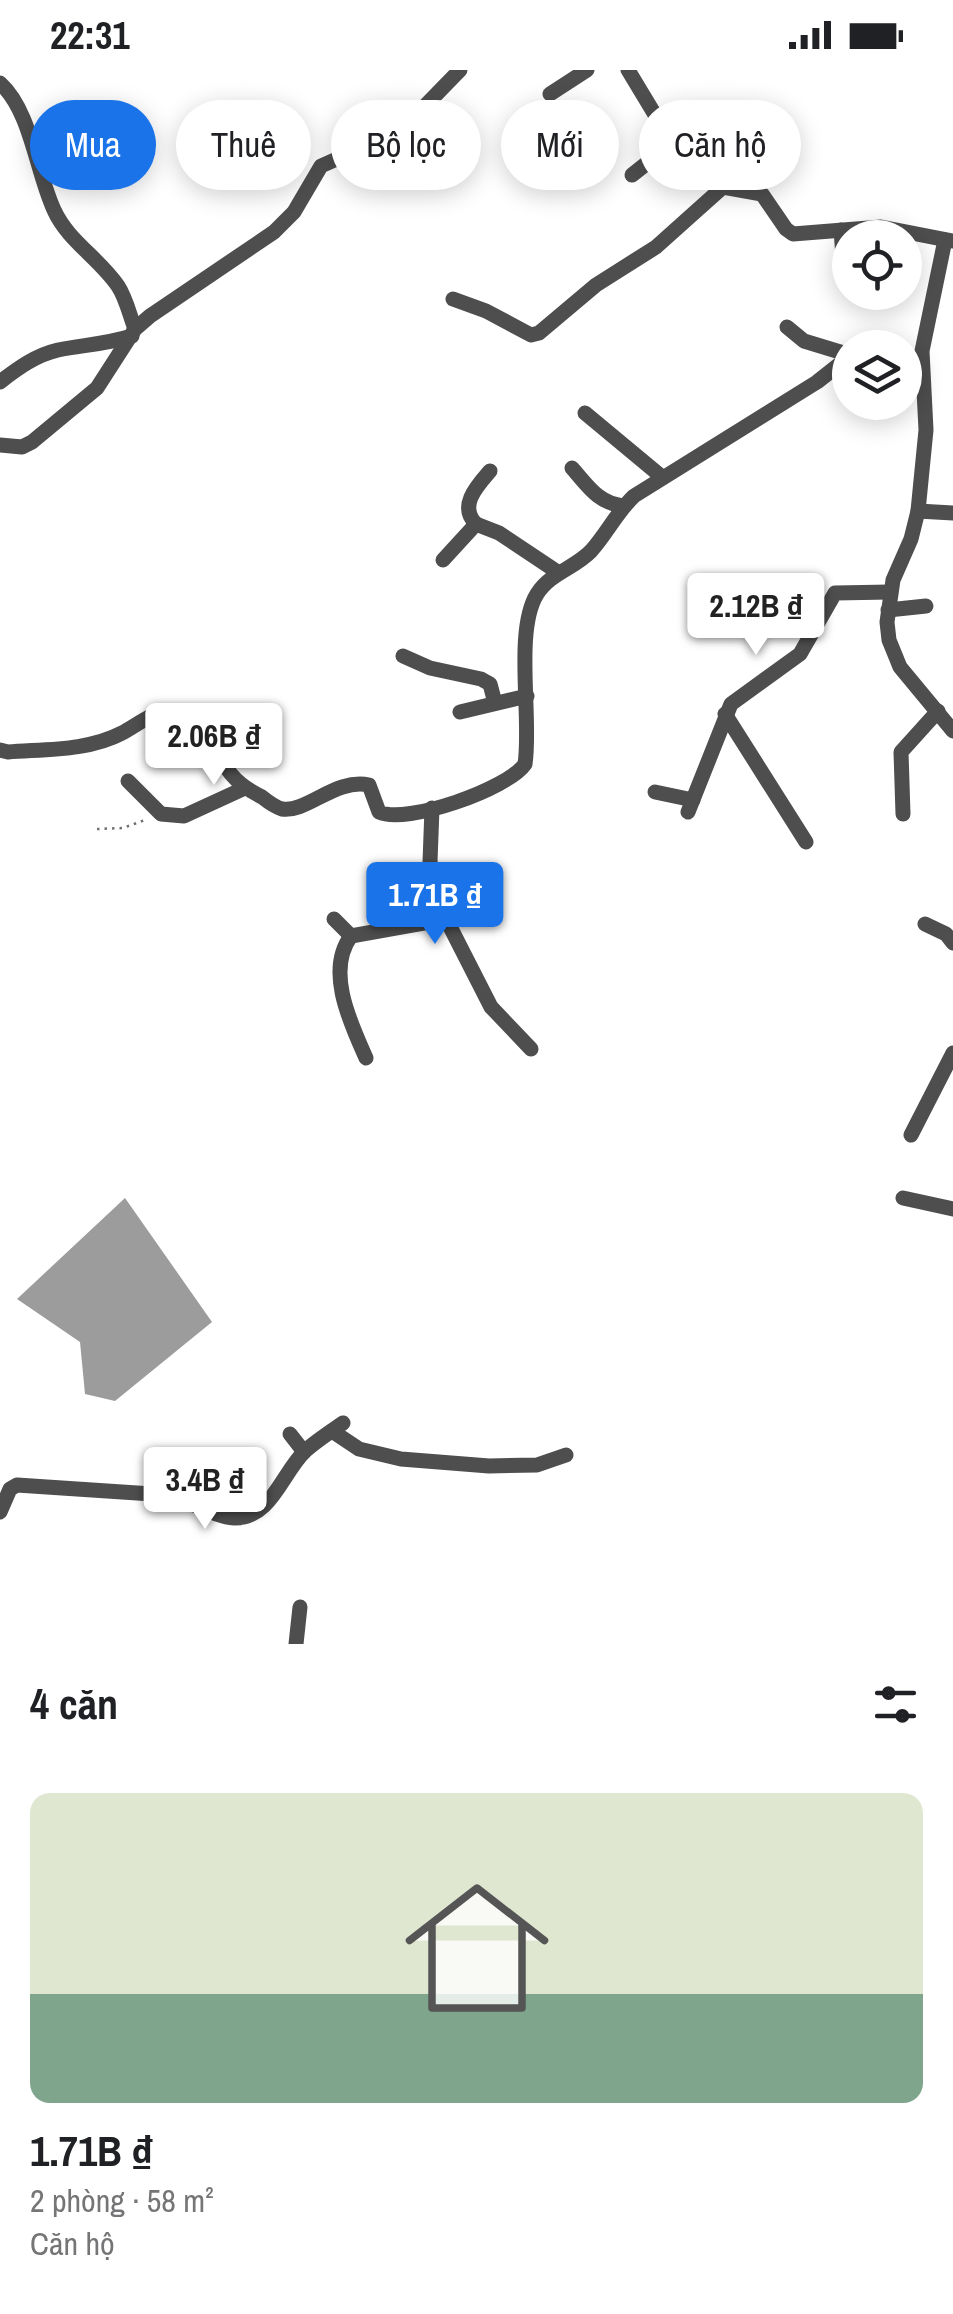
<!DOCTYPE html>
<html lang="vi">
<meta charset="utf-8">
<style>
body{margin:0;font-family:"Archivo Narrow",sans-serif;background:#f6f6f6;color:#202124;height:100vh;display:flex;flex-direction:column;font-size:38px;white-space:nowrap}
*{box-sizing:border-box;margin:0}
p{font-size:32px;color:#757577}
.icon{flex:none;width:55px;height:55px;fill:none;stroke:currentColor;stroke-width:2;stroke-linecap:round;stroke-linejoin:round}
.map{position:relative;height:1574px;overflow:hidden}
.drawer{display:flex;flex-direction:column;background:#fff;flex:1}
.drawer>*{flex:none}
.guide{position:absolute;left:30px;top:30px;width:895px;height:90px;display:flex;gap:20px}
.buttons{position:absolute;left:832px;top:150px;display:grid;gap:20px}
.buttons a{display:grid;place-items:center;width:90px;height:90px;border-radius:50%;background:#fff;box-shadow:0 5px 25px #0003;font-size:50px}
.price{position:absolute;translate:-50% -85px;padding:0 22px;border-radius:10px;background:#fff;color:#222;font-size:32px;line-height:65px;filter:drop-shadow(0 2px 5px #0008)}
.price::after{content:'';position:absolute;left:50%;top:60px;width:30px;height:22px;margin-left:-15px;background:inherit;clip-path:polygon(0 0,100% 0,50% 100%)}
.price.active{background:#1a73e8;color:#fff}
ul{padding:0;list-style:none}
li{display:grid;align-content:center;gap:20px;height:530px;padding:0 30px}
li span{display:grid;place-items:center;height:310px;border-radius:20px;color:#555}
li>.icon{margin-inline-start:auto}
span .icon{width:180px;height:180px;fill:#fffc;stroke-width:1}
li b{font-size:42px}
h2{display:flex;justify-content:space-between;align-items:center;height:120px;padding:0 30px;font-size:42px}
.pill{padding:0 35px;border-radius:45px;background:#fff;box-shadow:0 5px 25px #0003;font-size:35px;line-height:90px}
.pill.active{background:#1a73e8;color:#fff}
.status{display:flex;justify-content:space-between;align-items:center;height:70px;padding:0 50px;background:#fff;direction:ltr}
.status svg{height:28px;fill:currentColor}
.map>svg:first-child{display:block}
.water{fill:#9c9c9c}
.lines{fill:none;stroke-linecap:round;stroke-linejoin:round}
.path{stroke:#707070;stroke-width:2.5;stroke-dasharray:2.5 5;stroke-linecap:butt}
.minor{stroke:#4e4e4e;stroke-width:15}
</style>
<div class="status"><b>22:31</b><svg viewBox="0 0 49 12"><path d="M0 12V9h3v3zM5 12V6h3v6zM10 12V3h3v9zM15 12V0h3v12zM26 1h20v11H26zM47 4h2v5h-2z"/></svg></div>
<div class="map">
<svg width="953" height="1574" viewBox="0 0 953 1574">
<rect width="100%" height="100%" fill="#fff"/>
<polygon class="water" points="125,1128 212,1252 115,1331 85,1324 80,1272 17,1229"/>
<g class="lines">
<polyline class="path" points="97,759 123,758 145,750"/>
<g class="minor">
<polyline points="628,0 663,58 715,112 723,117 762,124 786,159 793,164 881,157 952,171"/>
<path d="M 0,13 C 31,41 36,101 54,140 C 68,171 99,188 118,216 C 126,228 130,246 135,259"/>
<polyline points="550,24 587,0"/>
<polyline points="632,105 675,71"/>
<polyline points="841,160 845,213"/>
<polyline points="945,170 922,281 926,360 918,441 911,469 893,510 887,552 889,570 900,597 953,661"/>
<polyline points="453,229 486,241 531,265 539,263 596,215 656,177 723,117"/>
<polyline points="787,257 804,271 850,285"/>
<path d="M 0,312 C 18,298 36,285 58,280 C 83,275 107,274 132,266"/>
<polyline points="585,343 662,407"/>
<polyline points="0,375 22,377 32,372 97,318 135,259 150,246 274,162 294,142 321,96 384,68 423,38 460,0"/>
<path d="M 572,398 C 588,416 598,433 623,436"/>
<polyline points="918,441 953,443"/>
<path d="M 476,454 C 458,436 477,416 490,401"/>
<polyline points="443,490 476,454 499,463 559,503"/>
<polyline points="888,540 926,536"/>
<polyline points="403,586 430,598 481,609 490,614 495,633"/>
<polyline points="460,642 527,626"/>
<polyline points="725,644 806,772"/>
<path d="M 0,680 L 8,682 C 45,679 88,681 122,663 C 136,656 154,640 170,642 C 215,646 210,677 231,704 C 239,714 250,721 262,727 C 267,731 275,737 282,739 C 307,743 335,708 369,715 L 379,742 C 406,755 508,719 525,694 C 532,649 514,561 537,524 C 550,503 575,498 591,481 C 607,463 617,442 634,426 L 817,312 L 850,286"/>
<polyline points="128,711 161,744 184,746 245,718"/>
<polyline points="655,722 693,730"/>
<polyline points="432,738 430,792 440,837 491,937 531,979"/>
<polyline points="688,742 731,634 800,584 835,523 890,522"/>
<polyline points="903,744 901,682 938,641"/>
<polyline points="334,849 351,866"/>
<polyline points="925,854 946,864 953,873"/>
<path d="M 366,988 C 351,954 325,901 351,866 L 446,849"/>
<polyline points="911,1065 953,983"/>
<polyline points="903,1128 953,1139"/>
<polyline points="332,1361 359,1379 401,1389 489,1396 537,1395 566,1385"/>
<polyline points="290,1364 304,1382"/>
<path d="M 0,1442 L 10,1419 L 17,1415 L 167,1425 C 188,1430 215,1447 234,1448 C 271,1449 282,1403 305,1381 C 316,1371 330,1362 343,1353"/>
<polyline points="296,1574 300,1537"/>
</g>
</g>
</svg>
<div class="buttons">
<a><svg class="icon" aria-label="locate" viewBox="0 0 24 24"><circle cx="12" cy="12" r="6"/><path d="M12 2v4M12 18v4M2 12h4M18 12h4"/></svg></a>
<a><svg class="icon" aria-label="layers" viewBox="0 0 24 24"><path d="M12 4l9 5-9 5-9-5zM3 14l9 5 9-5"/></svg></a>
</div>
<b class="price" style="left:756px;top:588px">2.12B ₫</b>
<b class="price" style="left:214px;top:718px">2.06B ₫</b>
<b class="price active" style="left:435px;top:877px">1.71B ₫</b>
<b class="price" style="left:205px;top:1462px">3.4B ₫</b>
<div class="guide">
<a class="pill active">Mua</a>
<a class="pill">Thuê</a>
<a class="pill">Bộ lọc</a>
<a class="pill">Mới</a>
<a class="pill">Căn hộ</a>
</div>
</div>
<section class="drawer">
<h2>4 căn<svg class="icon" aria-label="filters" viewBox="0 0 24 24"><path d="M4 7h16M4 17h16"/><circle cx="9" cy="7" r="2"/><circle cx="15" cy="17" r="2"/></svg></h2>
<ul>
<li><span style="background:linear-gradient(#dfe7d0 65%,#7fa58c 0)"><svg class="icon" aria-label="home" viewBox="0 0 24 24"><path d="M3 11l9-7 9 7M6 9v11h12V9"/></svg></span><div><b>1.71B ₫</b><p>2 phòng · 58 m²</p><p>Căn hộ</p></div></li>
</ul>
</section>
